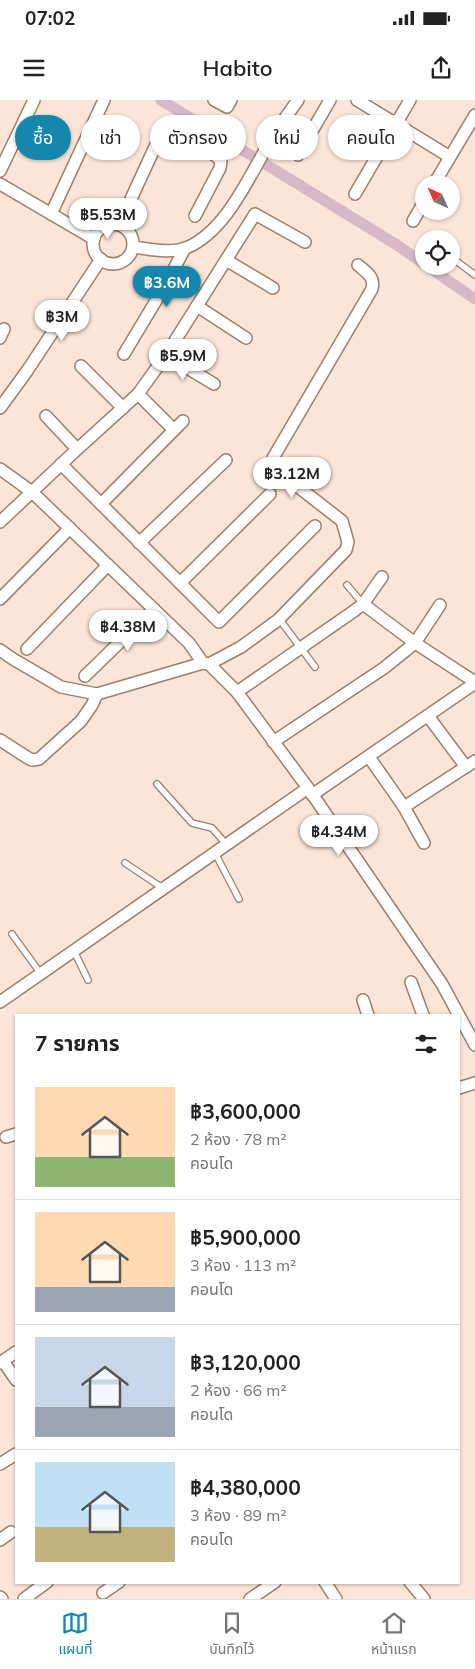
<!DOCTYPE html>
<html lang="th">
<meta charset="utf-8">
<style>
body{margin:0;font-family:Mulish,"Noto Sans Thai",sans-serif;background:#f2f2f2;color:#222;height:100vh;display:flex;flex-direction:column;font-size:19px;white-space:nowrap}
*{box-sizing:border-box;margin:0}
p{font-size:16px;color:#767676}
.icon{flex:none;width:28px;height:28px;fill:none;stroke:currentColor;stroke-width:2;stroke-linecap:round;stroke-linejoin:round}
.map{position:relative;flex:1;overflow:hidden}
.panel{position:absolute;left:15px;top:914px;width:445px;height:570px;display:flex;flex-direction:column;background:#fff;border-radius:0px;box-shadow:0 1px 4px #0004}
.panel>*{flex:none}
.hud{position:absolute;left:15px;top:15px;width:445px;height:45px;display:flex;gap:10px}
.needle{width:32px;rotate:315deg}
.controls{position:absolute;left:415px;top:75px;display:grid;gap:10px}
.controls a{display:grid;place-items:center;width:45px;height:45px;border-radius:50%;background:#fff;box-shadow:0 1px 4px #0004;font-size:25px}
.price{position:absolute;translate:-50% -42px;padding:0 11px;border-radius:18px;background:#fff;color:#222;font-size:16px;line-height:32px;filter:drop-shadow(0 1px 2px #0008)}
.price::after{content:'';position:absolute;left:50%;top:30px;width:15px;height:11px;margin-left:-8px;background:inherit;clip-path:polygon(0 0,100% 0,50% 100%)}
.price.selected{background:#1587ad;color:#fff}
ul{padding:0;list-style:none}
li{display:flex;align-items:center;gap:15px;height:125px;padding:0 20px}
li+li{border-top:1px solid #e0e0e0}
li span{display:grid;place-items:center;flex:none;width:140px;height:100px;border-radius:0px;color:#555}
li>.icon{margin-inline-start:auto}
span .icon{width:60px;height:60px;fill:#fffc;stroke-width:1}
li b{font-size:21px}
h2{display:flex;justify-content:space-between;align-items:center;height:60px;padding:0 20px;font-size:21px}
.pill{padding:0 18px;border-radius:22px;background:#fff;box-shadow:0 1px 4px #0004;font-size:18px;line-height:45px}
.pill.selected{background:#1587ad;color:#fff}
.status{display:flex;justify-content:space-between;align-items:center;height:35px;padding:0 25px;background:#fff;direction:ltr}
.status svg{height:14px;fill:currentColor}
header{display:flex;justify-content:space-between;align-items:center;height:65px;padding:0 20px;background:#fff;font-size:22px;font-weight:600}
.tabs{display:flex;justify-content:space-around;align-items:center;height:70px;border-top:1px solid #e0e0e0;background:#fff;font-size:14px;color:#767676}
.tabs a{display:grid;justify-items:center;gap:2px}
.tabs .selected{color:#1587ad}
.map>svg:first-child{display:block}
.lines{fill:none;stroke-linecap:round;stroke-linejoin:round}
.canal{stroke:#d7b7c8;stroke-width:11}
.lane-casing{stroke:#9e7f6b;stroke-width:8}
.street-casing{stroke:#9e7f6b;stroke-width:14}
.lane{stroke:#fff;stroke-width:5.5}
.street{stroke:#fff;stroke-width:11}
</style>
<div class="status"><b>07:02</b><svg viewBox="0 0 49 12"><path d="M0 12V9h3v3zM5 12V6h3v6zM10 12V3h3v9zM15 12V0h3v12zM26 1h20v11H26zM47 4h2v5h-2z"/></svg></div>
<header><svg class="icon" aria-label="menu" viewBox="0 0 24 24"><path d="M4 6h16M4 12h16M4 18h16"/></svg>Habito<svg class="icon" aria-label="share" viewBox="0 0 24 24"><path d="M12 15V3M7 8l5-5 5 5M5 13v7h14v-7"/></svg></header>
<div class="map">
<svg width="475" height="1499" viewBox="0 0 475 1499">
<rect width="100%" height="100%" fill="#fae5d8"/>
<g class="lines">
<g class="canal">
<polyline points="161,0 397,145 424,164"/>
<polyline points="427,166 475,199"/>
</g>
<g class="lane-casing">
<g id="lane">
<polyline points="451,157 475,175"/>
<polyline points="347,485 363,504"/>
<polyline points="283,524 315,567"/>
<polyline points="157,684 192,723 212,728 227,745"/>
<polyline points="215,753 239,799"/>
<polyline points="125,763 164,789"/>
<polyline points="12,834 41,874"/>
<polyline points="74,851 88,880"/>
</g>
</g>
<g class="street-casing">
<g id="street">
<polyline points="214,0 227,7 231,0"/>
<polyline points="357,0 450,57"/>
<polyline points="298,55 330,0"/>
<polyline points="0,71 34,0"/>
<polyline points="0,84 94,139"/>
<polyline points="434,84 475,15"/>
<polyline points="355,94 410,0"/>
<polyline points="51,114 104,0"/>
<polyline points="413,121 424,102"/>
<circle cx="113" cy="144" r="20"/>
<polyline points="119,125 160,36 167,30 177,33 216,56 221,61 220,68 195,116"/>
<path d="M 133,147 C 149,149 170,154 186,148 C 225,132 248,79 268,45 C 277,29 287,15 298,0"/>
<polyline points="226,160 273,188"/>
<polyline points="197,206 246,238"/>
<polyline points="0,238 4,229"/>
<polyline points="124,254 166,184 185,148"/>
<polyline points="166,255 214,284"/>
<polyline points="81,266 123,308"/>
<polyline points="138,294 174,330"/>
<polyline points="0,308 27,271 101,159"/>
<polyline points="46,316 77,349"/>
<polyline points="61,364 219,522 315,426"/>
<polyline points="0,369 32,392 189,543 203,563"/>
<polyline points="101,404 183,321"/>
<polyline points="0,422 72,354 138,294 166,255 255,114 305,142"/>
<polyline points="139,443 226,360"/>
<polyline points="180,483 270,394"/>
<polyline points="0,499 70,428"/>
<polyline points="363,504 415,543 475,582"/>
<polyline points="27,549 108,465"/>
<path d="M 0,550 L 13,559 L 61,587 L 97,594 L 203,563 L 209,564 L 241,547 L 278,520 L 346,450 L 348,442 L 342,421 L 274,368 L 272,363 L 273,358 L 372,189 C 375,177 367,173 358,165"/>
<polyline points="209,564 237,592 308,688 442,884 475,945"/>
<polyline points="85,576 154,509"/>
<polyline points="237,592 354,511 363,504 382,477"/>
<polyline points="428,616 466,667"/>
<polyline points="0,640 28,658 32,660 39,659 81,621 92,605 97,594"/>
<polyline points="273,642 384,568 415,543 440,505"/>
<polyline points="369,657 404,707 424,743"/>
<polyline points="312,695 475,583"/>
<polyline points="404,707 475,661"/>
<polyline points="411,882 423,915"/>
<polyline points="363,900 368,915"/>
<polyline points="0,902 308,688"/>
<polyline points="459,988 475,983"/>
<polyline points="6,1037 16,1034"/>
<polyline points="3,1261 16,1280"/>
<polyline points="0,1263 16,1252"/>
<polyline points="0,1364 16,1354"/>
<polyline points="0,1440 11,1432"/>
<polyline points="325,1482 336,1499"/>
<polyline points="410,1482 424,1499"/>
<polyline points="103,1493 119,1482"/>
<polyline points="0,1497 2,1499"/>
<polyline points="24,1499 47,1482"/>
<polyline points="250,1499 275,1482"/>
</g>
</g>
<use href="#lane" class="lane"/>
<use href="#street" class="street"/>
</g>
</svg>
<div class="controls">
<a><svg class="needle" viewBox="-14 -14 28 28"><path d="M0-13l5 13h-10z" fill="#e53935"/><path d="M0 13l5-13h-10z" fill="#767676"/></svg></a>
<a><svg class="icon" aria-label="locate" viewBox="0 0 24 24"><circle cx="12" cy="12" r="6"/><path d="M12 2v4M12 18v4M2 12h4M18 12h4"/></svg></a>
</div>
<b class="price" style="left:108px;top:140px">฿5.53M</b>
<b class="price selected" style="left:167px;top:208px">฿3.6M</b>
<b class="price" style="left:62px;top:242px">฿3M</b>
<b class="price" style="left:183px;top:281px">฿5.9M</b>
<b class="price" style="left:292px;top:399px">฿3.12M</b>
<b class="price" style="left:128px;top:552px">฿4.38M</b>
<b class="price" style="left:339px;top:757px">฿4.34M</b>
<div class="hud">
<a class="pill selected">ซื้อ</a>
<a class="pill">เช่า</a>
<a class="pill">ตัวกรอง</a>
<a class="pill">ใหม่</a>
<a class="pill">คอนโด</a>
</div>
<section class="panel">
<h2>7 รายการ<svg class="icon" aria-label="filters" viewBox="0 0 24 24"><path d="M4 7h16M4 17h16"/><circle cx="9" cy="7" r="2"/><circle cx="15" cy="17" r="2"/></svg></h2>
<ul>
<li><span style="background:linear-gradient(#ffd9b3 70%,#8fb573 0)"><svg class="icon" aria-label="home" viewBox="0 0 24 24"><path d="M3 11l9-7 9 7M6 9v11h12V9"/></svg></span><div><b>฿3,600,000</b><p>2 ห้อง · 78 m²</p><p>คอนโด</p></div></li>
<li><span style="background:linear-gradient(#ffd9b3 75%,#9aa5b1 0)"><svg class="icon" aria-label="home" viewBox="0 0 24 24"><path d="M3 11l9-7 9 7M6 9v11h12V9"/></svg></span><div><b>฿5,900,000</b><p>3 ห้อง · 113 m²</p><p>คอนโด</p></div></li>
<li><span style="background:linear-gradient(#c9d6e8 70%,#9aa5b1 0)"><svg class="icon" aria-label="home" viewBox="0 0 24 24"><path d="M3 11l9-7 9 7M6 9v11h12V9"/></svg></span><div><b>฿3,120,000</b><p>2 ห้อง · 66 m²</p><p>คอนโด</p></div></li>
<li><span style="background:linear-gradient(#bfe0f5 65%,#c2b280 0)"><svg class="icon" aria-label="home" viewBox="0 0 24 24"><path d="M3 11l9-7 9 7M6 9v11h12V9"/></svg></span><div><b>฿4,380,000</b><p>3 ห้อง · 89 m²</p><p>คอนโด</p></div></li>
</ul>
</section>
</div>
<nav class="tabs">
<a class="selected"><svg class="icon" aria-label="map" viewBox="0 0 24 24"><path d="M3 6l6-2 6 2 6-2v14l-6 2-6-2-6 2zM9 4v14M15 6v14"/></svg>แผนที่</a>
<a><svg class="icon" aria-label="saved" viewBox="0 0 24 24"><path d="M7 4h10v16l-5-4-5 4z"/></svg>บันทึกไว้</a>
<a><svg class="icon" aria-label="home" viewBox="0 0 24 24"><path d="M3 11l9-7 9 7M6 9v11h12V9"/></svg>หน้าแรก</a>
</nav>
